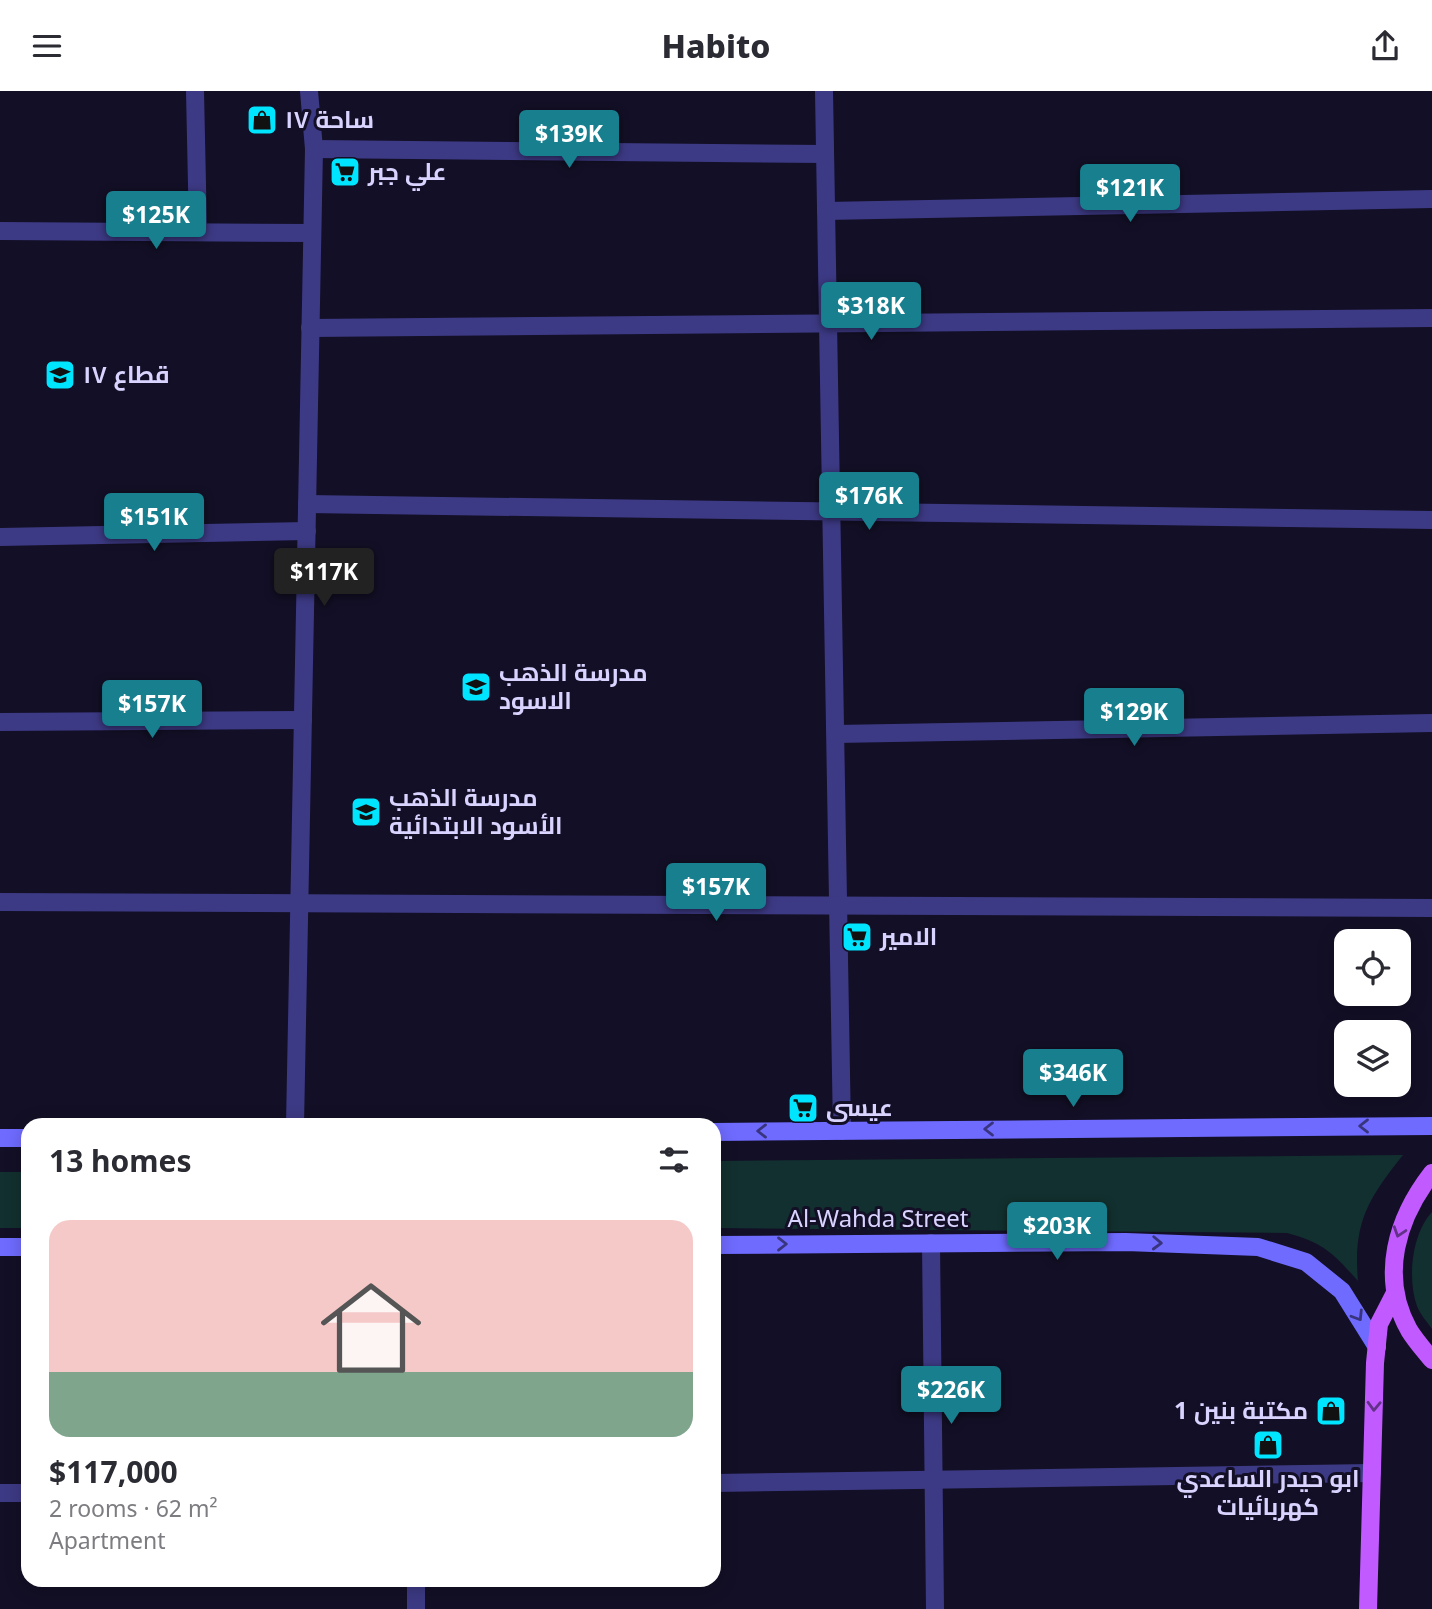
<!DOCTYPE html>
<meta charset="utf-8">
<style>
body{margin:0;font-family:"Noto Sans",Cairo,sans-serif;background:#f7f7f7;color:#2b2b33;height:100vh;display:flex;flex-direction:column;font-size:26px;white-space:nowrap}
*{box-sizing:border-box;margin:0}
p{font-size:23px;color:#7c7c81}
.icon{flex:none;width:38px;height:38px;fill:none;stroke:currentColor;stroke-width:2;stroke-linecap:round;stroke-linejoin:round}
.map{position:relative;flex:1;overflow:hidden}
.drawer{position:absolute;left:21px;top:1027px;width:700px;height:469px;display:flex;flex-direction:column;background:#fff;border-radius:21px;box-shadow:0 4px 18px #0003}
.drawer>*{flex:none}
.controls{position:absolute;left:1334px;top:838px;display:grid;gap:14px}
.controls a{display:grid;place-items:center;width:77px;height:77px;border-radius:14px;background:#fff;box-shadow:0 4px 18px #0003;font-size:35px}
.price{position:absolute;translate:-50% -60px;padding:0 16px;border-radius:7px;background:#187f8f;color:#fff;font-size:23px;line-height:46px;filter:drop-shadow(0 2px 4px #0008)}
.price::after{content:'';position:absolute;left:50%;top:42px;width:21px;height:16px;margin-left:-10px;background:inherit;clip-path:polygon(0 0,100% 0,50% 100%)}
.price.on{background:#222;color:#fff}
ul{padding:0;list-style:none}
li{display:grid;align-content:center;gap:14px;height:371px;padding:0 28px}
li+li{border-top:2px solid #e1e1e2}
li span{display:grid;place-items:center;height:217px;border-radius:21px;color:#555}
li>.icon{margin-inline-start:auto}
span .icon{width:126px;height:126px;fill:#fffc;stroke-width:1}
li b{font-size:30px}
h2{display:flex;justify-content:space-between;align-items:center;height:84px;padding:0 28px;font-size:30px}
header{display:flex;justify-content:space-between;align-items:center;height:91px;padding:0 28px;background:#fff;font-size:32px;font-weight:800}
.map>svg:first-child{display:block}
.green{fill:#12302f}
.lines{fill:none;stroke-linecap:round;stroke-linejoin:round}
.street{stroke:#3d3a85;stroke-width:18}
.secondary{stroke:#6f6bff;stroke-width:18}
.primary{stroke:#c25bff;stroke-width:18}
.oneway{stroke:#38347d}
.oneway2{stroke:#623188}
.labels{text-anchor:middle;stroke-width:6;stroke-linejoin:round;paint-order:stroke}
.poi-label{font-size:24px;font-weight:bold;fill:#d9d4ff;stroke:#130f26;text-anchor:start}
.street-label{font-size:24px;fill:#d9d4ff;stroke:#130f26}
</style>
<header><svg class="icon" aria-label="menu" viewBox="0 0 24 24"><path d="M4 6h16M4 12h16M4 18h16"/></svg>Habito<svg class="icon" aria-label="share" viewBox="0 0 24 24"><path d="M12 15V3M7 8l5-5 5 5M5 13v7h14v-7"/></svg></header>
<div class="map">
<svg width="1432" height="1518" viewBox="0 0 1432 1518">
<rect width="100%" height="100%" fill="#130f26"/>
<g class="green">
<path d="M 1403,1064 C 1368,1108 1353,1132 1358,1190 C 1333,1162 1324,1152 1287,1142 L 714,1137 L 714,1070 Z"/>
<rect x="0" y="1081" width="28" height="56"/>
<path d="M 1432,1121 L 1432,1238 C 1427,1231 1420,1223 1417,1215 C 1407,1188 1412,1142 1432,1121 Z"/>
</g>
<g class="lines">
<g class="street">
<polyline points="195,0 198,141"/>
<polyline points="824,0 842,1040"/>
<polyline points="314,58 825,63"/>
<polyline points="826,120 1432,108"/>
<polyline points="0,140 312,142"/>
<polyline points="310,237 1432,227"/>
<polyline points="307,413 1432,429"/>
<polyline points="0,446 307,440"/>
<polyline points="0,631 303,629"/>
<polyline points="836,643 1432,632"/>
<polyline points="0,811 1432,817"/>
<polyline points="295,1034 314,58 309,0"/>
<polyline points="931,1152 935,1518"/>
<polyline points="714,1392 1372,1382"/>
<polyline points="0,1402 28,1402"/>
<polyline points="416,1518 416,1489"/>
</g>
<g class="secondary">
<polyline points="714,1041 1432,1035"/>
<polyline points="0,1047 28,1047"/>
<polyline points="714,1154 1126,1151 1258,1156 1306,1171 1342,1200 1377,1256"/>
<polyline points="0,1156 28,1156"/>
</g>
<g class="primary">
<path d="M 1432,1082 C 1397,1127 1379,1185 1409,1239 C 1415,1249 1424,1259 1432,1269"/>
<polyline points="1368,1518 1375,1272 1379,1233 1395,1202"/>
</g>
</g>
<defs><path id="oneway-chevron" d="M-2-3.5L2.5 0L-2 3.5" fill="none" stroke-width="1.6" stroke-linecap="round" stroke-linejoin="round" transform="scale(1.75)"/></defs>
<g class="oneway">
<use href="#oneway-chevron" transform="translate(1364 1035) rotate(180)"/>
<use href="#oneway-chevron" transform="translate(989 1038) rotate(180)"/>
<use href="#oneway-chevron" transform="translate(762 1040) rotate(180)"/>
<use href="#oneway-chevron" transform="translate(1157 1152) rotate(2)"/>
<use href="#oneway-chevron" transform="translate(782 1153)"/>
<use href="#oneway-chevron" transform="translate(1358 1225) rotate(58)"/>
</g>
<g class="oneway2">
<use href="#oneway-chevron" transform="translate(1399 1141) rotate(108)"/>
<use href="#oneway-chevron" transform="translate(1374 1315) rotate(92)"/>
</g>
<defs>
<g id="shop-square" transform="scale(1.575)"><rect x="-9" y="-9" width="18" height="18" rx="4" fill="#00e5ff" stroke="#130f26"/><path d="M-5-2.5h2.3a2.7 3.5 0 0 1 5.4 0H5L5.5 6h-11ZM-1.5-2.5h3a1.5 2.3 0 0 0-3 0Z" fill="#111"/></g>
<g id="supermarket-square" transform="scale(1.575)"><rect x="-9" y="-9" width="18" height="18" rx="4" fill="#00e5ff" stroke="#130f26"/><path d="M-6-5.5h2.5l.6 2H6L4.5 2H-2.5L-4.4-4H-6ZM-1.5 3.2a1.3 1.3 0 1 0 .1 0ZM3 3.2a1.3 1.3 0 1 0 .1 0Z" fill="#111"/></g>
<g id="school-square" transform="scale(1.575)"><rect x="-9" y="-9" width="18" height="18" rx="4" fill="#00e5ff" stroke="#130f26"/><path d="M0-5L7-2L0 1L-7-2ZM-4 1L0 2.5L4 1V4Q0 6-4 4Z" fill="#111"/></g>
</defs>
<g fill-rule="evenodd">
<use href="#shop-square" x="262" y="29"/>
<use href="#supermarket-square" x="345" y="81"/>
<use href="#school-square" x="60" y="284"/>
<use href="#school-square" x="476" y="596"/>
<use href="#school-square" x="366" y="721"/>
<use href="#supermarket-square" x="857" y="846"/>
<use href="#supermarket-square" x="803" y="1017"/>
<use href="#shop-square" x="1331" y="1320"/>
<use href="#shop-square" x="1268" y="1354"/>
</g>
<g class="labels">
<g class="poi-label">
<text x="285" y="37">ساحة ١٧</text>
<text x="368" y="89">علي جبر</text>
<text x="83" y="292">قطاع ١٧</text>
<text x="499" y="590">مدرسة الذهب<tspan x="499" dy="28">الاسود</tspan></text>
<text x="389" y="715">مدرسة الذهب<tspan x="389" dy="28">الأسود الابتدائية</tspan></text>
<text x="880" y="854">الامير</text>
<text x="826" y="1025">عيسى</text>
<text x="1308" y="1328" text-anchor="end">مكتبة بنين 1</text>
<text x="1268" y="1396" text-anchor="middle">ابو حيدر الساعدي<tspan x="1268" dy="28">كهربائيات</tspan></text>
</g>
<g class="street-label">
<text x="878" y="1136">Al-Wahda Street</text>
</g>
</g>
</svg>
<div class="controls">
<a><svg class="icon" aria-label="locate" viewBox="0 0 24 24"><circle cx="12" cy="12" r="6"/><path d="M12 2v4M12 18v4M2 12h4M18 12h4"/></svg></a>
<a><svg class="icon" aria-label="layers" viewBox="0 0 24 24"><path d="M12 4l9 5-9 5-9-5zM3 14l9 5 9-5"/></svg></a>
</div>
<b class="price" style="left:569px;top:79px">$139K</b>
<b class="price" style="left:1130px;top:133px">$121K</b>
<b class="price" style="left:156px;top:160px">$125K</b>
<b class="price" style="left:871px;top:251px">$318K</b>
<b class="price" style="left:869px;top:441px">$176K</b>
<b class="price" style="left:154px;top:462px">$151K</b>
<b class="price on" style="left:324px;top:517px">$117K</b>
<b class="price" style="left:152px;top:649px">$157K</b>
<b class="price" style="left:1134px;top:657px">$129K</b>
<b class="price" style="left:716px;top:832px">$157K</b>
<b class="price" style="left:1073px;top:1018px">$346K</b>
<b class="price" style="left:1057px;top:1171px">$203K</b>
<b class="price" style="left:951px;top:1335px">$226K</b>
<section class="drawer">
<h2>13 homes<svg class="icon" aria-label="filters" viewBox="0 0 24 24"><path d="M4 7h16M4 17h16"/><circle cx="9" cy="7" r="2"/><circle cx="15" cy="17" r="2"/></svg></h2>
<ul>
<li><span style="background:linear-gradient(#f6c9c9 70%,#7fa58c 0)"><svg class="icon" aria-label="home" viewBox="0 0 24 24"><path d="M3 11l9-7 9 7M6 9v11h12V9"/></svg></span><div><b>$117,000</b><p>2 rooms · 62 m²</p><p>Apartment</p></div></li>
</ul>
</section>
</div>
